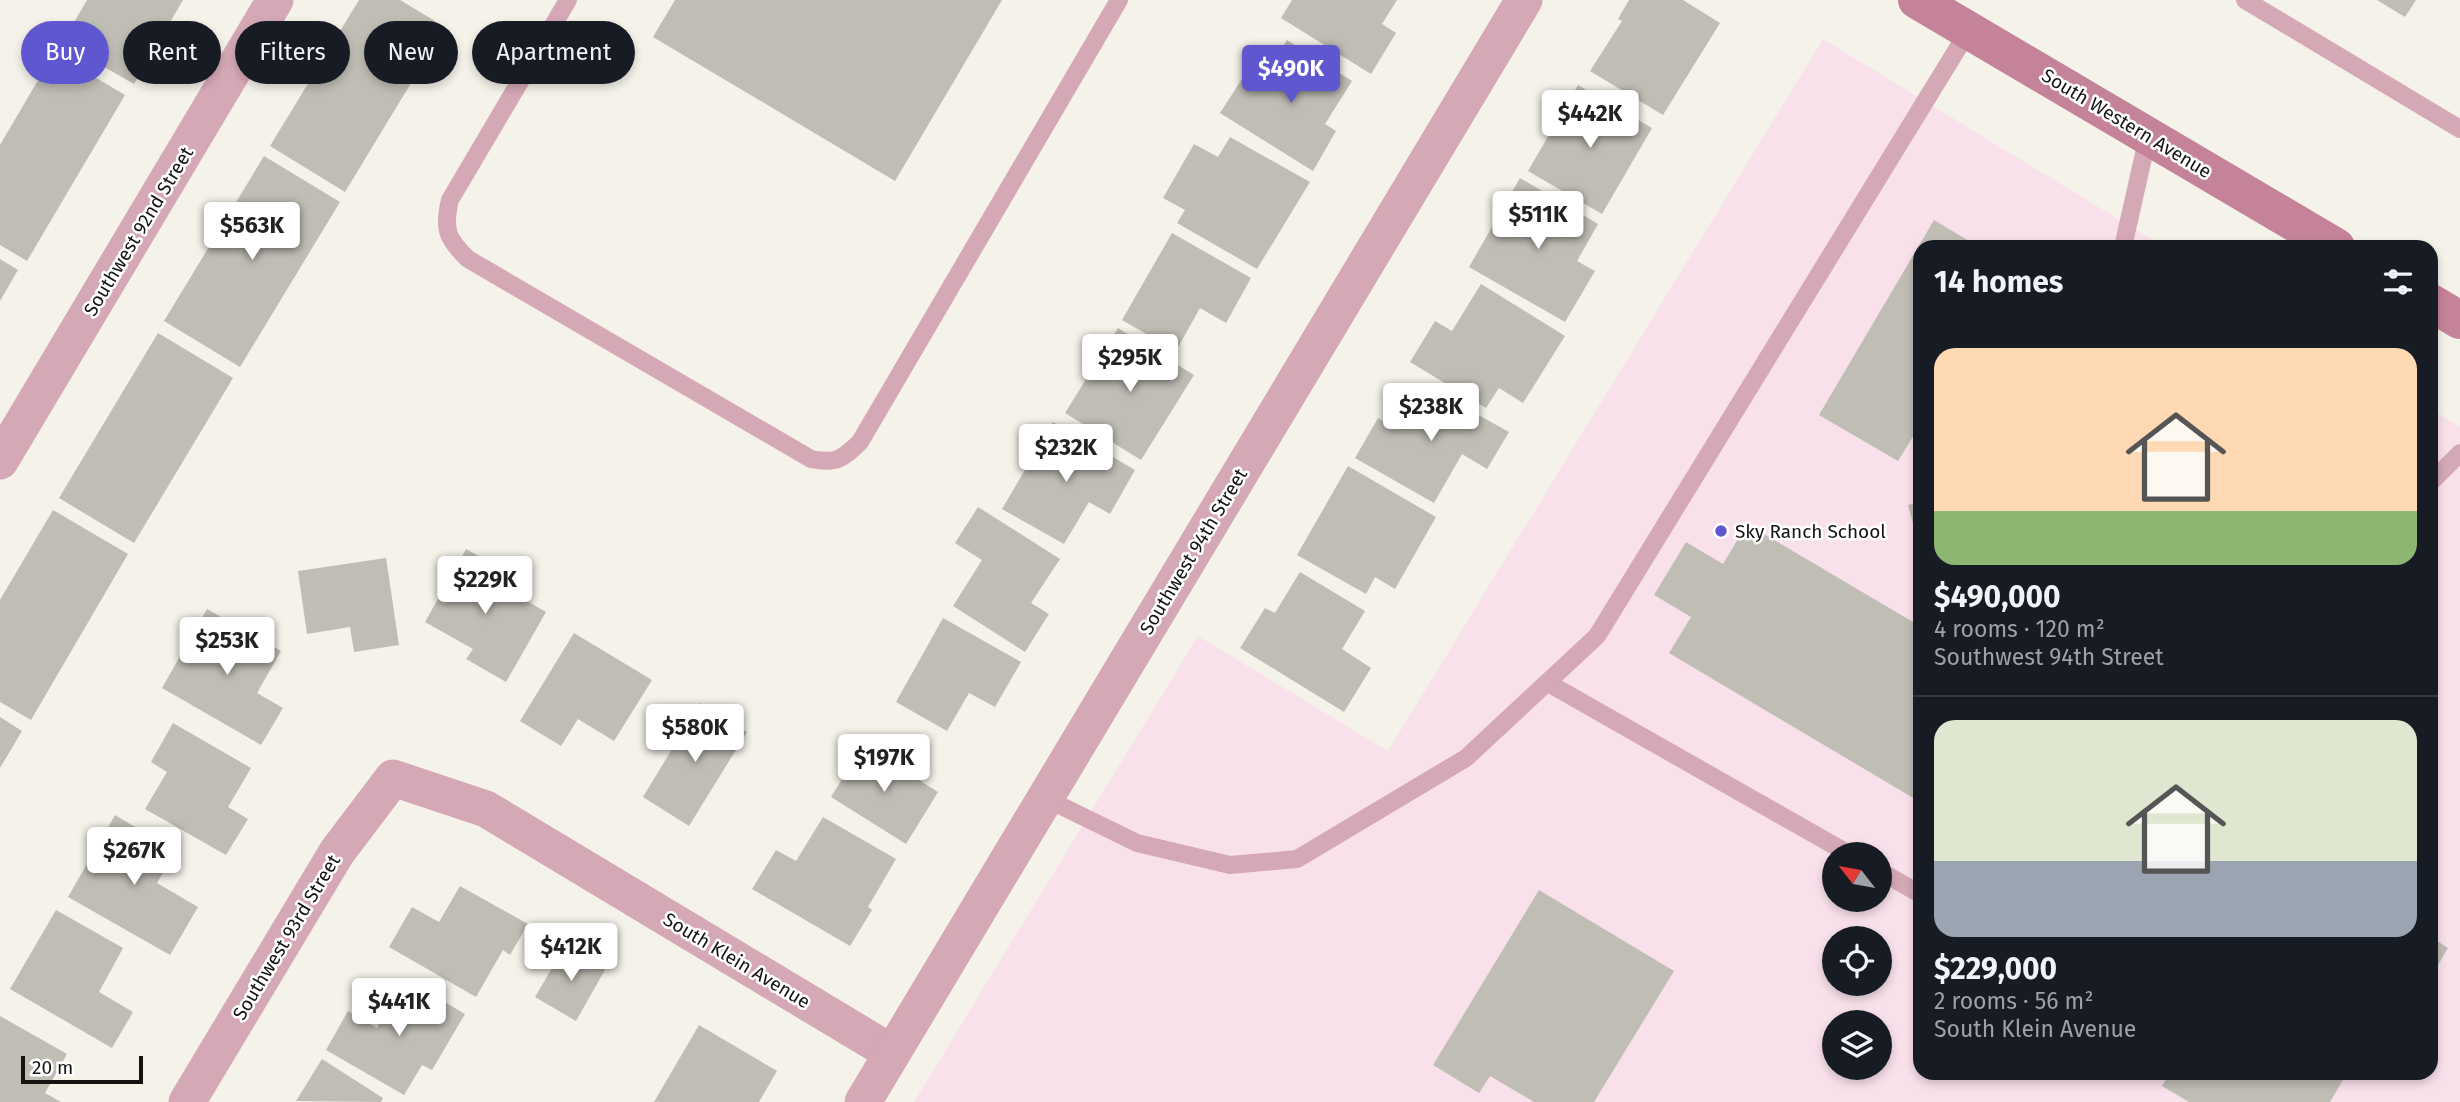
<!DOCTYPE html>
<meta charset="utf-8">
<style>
body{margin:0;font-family:"Fira Sans",sans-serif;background:#20242c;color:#f1f3f6;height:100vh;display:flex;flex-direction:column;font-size:26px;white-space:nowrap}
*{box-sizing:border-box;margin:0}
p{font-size:23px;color:#9ea1a6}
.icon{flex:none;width:38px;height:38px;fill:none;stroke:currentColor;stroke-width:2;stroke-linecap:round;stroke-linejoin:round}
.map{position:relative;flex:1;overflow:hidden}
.side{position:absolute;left:1913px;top:240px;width:525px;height:840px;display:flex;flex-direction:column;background:#171b24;border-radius:21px;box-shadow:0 4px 10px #0003}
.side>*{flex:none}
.hud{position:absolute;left:21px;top:21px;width:665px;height:63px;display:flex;gap:14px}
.needle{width:46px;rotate:301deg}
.buttons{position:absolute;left:1822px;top:842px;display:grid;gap:14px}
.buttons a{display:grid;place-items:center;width:70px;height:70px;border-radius:50%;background:#171b24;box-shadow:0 4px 10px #0003;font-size:35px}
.scale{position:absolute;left:21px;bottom:18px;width:122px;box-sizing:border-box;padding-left:7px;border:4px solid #141310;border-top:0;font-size:19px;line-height:24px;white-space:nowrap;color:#141310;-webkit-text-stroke:5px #fff;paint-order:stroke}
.price{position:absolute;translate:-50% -60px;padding:0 16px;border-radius:7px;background:#fff;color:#222;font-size:23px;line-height:46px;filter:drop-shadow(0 2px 4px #0008)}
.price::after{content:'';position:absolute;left:50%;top:42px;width:21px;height:16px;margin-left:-10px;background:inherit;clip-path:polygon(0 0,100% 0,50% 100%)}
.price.current{background:#5f57d0;color:#fff}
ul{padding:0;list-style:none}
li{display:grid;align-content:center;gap:14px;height:371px;padding:0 21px}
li+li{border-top:2px solid #363941}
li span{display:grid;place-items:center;height:217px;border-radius:21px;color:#555}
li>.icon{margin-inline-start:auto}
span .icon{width:126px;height:126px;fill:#fffc;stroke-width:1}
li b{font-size:30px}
h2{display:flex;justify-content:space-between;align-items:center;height:84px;padding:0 21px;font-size:30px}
.chip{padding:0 24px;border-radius:32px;background:#171b24;box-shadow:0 4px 10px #0003;font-size:24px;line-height:63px}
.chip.current{background:#5f57d0;color:#fff}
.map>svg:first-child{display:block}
.education{fill:#f9e1eb;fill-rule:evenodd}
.building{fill:#c0bdb5}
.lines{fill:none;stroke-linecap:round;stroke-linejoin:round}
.lane{stroke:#d5a8b6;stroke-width:18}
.street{stroke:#d5a8b6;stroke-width:37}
.secondary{stroke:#c48398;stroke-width:38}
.poi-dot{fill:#5f57d0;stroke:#fff;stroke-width:2.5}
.labels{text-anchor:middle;stroke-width:5;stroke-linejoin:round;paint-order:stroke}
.street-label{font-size:19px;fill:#141310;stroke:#fff}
.poi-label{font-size:19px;fill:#141310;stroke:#fff;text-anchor:start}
</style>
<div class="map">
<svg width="2460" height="1102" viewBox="0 0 2460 1102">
<rect width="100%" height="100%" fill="#f5f2ea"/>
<path class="education" d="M 1823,39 L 2164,247 L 1920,247 L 1920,1073 L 2431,1073 L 2431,409 L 2460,427 L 2460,1102 L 914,1102 L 1198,636 L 1388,751 ZM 1834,854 L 1880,854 L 1880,900 L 1834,900 ZM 1834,938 L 1880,938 L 1880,984 L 1834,984 ZM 1834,1022 L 1880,1022 L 1880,1068 L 1834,1068 Z"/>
<g class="building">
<polygon points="87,0 183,0 134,84 62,43"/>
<polygon points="359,0 400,0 445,27 345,192 270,146"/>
<polygon points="675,0 1002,0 895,181 653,37"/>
<polygon points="1292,0 1397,0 1382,24 1396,33 1371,74 1281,18"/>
<polygon points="1629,0 1683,0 1720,23 1663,115 1590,71 1622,21 1618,19"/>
<polygon points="2377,0 2416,0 2405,17"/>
<polygon points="1287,40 1352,81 1325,124 1336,131 1313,171 1220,113 1242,79 1257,88"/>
<polygon points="54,53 125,95 27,261 0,245 0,145"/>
<polygon points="1578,85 1652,128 1602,214 1528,171"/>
<polygon points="1230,137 1310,182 1257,269 1177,223 1185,210 1163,198 1194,144 1218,157"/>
<polygon points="264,156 340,202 240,367 164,321"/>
<polygon points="1520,178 1598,224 1577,261 1595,271 1565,322 1469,267"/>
<polygon points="1934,220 1979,247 1920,247 1920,425 1898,461 1819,415"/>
<polygon points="1172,233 1251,278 1226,323 1200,308 1176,351 1122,320"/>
<polygon points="0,259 18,270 0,301"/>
<polygon points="1481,284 1565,336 1523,403 1499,388 1486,408 1410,362 1435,321 1452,331"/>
<polygon points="1118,328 1194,375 1141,460 1065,413"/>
<polygon points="158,333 233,378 134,543 59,498"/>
<polygon points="1423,384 1509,432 1487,469 1462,454 1434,503 1355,458 1378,418 1397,430"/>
<polygon points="1053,422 1135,470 1110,514 1089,502 1064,544 1002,509"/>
<polygon points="1348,466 1436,517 1395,589 1375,577 1366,594 1297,555"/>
<polygon points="1920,502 1920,545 1919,545 1908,505"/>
<polygon points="978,507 1060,559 1031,603 1049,614 1025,652 953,606 982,560 955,543"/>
<polygon points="53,510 128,554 31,720 0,702 0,600"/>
<polygon points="1747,524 1913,622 1920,610 1920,802 1669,653 1691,617 1654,595 1686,542 1723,564"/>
<polygon points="466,549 500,568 492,581 546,612 506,682 466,659 473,649 425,622"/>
<polygon points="386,558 399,645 354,652 350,627 307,634 298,571"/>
<polygon points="1300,572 1365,611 1342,649 1371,668 1344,712 1240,648 1265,608 1275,613"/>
<polygon points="207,609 281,651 257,693 283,708 261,745 162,688"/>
<polygon points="943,618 1021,662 995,707 969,693 947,731 896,702"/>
<polygon points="574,633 652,680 614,741 578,719 561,746 520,721"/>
<polygon points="700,703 747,732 689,826 643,797"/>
<polygon points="0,717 22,731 0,768"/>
<polygon points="173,723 251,768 228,807 248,819 226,855 145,809 167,772 151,762"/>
<polygon points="863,745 938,792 906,844 831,797"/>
<polygon points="115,815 176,851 157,883 198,907 170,955 68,897"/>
<polygon points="823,817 896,859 868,907 872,910 850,946 752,889 776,850 796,861"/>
<polygon points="460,886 528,924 510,955 503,950 476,997 389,947 412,907 439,922"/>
<polygon points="1539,890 1674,971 1594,1102 1534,1102 1490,1076 1479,1093 1433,1065"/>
<polygon points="56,910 123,948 99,992 133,1012 112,1048 10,989"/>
<polygon points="2431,937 2448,948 2431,977"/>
<polygon points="566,944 606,968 576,1021 535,997"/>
<polygon points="406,979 465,1014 432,1070 422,1065 404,1095 326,1050 348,1011 377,1028"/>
<polygon points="0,1016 67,1054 45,1093 61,1102 0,1102"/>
<polygon points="699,1025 777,1071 759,1102 654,1102"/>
<polygon points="322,1059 383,1098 381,1102 296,1101"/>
<polygon points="2170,1073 2347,1073 2330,1102 2189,1102 2162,1086"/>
</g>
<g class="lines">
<g class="lane">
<path d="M 568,0 L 450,200 C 443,229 447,239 468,259 L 811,459 C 837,464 842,459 860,442 L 1119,0"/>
<polyline points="2245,0 2460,129"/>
<polyline points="2123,247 2148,136"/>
<polyline points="2431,482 2460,453"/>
<polyline points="1548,683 1849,854"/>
<polyline points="1045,798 1137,843 1230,865 1297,859 1466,758 1597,636 1969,30"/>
<polyline points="1880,871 1920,894"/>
</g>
<g class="street">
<polyline points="0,461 275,0"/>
<polyline points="187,1102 337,852 393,778 486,809 892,1053"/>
<polyline points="863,1102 1524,0"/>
</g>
<g class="secondary">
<polyline points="1917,0 2336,247"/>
<polyline points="2431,303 2460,320"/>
</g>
</g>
<circle class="poi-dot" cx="1721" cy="531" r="7"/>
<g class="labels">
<g class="street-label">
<text transform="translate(2127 123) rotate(31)" y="7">South Western Avenue</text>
<text transform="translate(138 231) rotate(-59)" y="7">Southwest 92nd Street</text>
<text transform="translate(1193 551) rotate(-59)" y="7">Southwest 94th Street</text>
<text transform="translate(286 937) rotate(-59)" y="7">Southwest 93rd Street</text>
<text transform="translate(737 960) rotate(31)" y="7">South Klein Avenue</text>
</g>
<g class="poi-label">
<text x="1735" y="538">Sky Ranch School</text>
</g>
</g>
</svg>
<div class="buttons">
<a><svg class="needle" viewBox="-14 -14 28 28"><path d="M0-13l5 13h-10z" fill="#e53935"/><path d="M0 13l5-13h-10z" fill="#9ea1a6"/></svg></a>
<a><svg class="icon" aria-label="locate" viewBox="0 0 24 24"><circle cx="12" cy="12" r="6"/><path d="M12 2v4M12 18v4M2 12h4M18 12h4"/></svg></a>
<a><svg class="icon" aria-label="layers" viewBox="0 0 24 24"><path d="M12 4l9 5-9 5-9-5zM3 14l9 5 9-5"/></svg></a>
</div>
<div class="scale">20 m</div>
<b class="price current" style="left:1291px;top:105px">$490K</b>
<b class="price" style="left:1590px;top:150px">$442K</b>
<b class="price" style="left:1538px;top:251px">$511K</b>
<b class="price" style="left:252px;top:262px">$563K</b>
<b class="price" style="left:1130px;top:394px">$295K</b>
<b class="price" style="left:1431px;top:443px">$238K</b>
<b class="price" style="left:1066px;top:484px">$232K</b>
<b class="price" style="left:485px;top:616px">$229K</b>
<b class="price" style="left:227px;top:677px">$253K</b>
<b class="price" style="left:695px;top:764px">$580K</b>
<b class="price" style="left:884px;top:794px">$197K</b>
<b class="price" style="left:134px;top:887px">$267K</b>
<b class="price" style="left:571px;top:983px">$412K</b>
<b class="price" style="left:399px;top:1038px">$441K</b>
<div class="hud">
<a class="chip current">Buy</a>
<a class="chip">Rent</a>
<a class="chip">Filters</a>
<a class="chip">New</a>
<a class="chip">Apartment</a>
</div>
<section class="side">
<h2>14 homes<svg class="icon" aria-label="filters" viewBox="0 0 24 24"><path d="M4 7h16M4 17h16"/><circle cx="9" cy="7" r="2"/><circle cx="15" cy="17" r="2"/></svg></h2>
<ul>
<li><span style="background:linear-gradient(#ffd9b3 75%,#8fb573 0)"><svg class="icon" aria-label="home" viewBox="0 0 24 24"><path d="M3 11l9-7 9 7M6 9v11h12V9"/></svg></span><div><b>$490,000</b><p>4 rooms · 120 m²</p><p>Southwest 94th Street</p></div></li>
<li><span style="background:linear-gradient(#dfe7d0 65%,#9aa5b1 0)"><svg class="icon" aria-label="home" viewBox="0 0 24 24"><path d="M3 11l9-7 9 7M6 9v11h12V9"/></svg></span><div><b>$229,000</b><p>2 rooms · 56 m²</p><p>South Klein Avenue</p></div></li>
</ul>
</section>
</div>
